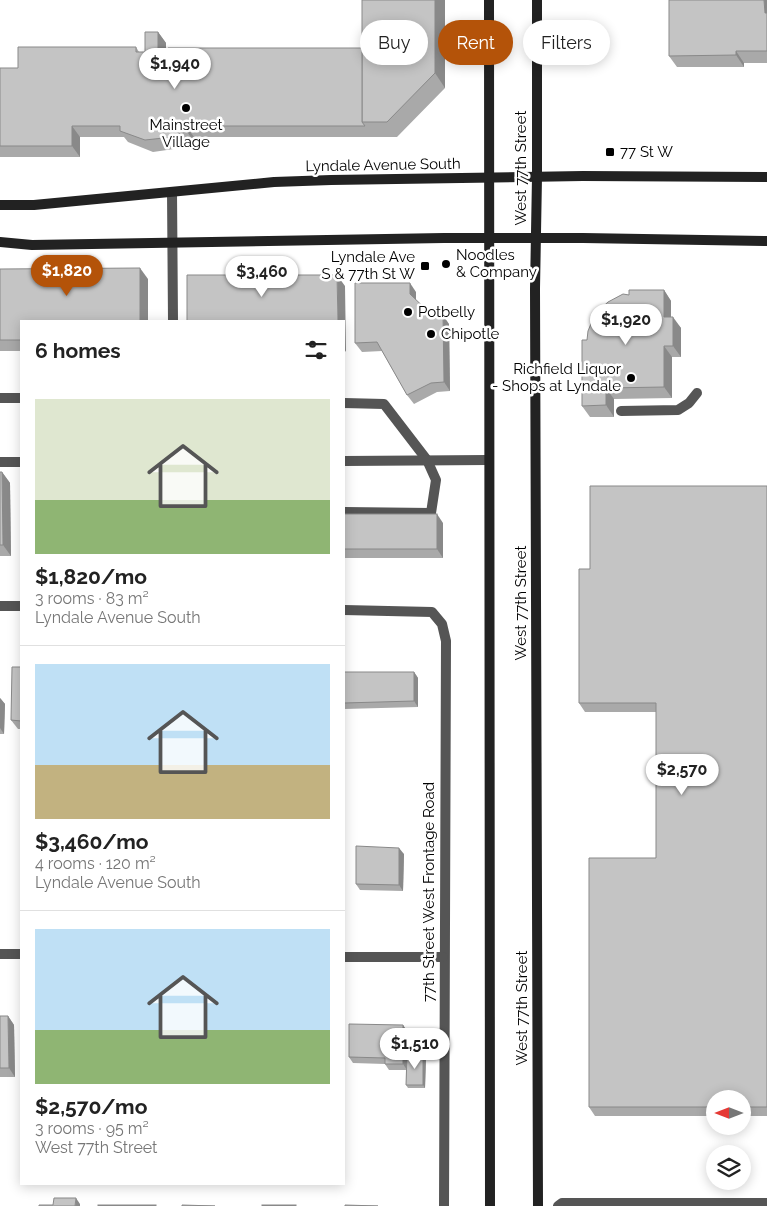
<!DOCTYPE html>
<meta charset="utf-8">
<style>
body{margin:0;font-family:Raleway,sans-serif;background:#f6f6f6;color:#222;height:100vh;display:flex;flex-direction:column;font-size:19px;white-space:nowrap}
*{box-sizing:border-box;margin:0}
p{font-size:16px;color:#767676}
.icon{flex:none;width:28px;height:28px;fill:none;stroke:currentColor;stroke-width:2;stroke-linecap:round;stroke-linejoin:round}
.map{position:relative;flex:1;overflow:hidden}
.drawer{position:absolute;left:20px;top:320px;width:325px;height:865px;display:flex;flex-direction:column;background:#fff;border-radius:0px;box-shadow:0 2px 12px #0003}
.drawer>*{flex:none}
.banner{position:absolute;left:360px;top:20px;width:331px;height:45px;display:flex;gap:10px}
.needle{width:32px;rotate:270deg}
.fabs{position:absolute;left:706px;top:1090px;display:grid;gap:10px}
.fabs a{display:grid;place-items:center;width:45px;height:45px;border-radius:50%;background:#fff;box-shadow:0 2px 12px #0003;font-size:25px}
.price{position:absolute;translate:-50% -42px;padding:0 11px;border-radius:18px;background:#fff;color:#222;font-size:16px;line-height:32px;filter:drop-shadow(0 1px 2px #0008)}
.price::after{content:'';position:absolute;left:50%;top:30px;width:15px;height:11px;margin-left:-8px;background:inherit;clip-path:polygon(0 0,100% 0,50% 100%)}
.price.current{background:#b45309;color:#fff}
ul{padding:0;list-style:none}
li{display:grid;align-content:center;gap:10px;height:265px;padding:0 15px}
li+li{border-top:1px solid #e0e0e0}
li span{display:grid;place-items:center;height:155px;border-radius:0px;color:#555}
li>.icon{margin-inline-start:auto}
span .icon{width:90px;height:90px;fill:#fffc;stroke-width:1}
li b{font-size:21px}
h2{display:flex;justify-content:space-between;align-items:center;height:60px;padding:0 15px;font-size:21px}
.tag{padding:0 18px;border-radius:22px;background:#fff;box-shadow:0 2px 12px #0003;font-size:18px;line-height:45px}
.tag.current{background:#b45309;color:#fff}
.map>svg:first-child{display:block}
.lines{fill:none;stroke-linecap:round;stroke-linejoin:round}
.lane{stroke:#555;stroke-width:10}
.street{stroke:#555;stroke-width:10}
.secondary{stroke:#222;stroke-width:10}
.wall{fill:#a9a9a9}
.shaded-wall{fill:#898989}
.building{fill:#c4c4c4;stroke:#898989}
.poi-dot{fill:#000;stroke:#fff;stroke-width:2}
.labels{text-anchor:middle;stroke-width:5;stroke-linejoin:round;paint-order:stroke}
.poi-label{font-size:15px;fill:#000;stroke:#fff;text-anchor:start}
.street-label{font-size:15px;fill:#000;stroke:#fff}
</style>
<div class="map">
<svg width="767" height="1206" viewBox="0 0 767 1206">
<rect width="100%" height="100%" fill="#fff"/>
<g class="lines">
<g class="lane">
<polyline points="172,192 173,321"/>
<polyline points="0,398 21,398"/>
<polyline points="344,403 384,404 427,460 436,480 431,513 344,512"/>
<polyline points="621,411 678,410 689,403 697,393"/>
<polyline points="344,461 488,460"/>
<polyline points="0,462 21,462"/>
<polyline points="558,1206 562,1203 767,1203"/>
</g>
<g class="street">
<polyline points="0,606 21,606"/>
<polyline points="344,610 432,612 442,624 446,641 444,1206"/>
<polyline points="0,954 21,954"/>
<polyline points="344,957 443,957"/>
</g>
<g class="secondary">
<polyline points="489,0 490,1206"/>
<polyline points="537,0 537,177 535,289 538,1206"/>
<polyline points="0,205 34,205 274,182 331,180 583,176 767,177"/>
<polyline points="0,242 32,245 444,238 583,238 767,241"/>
</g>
</g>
<g class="wall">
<polygon points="445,0 445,88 397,137 194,137 194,142 181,148 153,152 128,142 124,137 80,137 80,157 0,157 0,68 18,68 136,47 139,52 145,52 158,32 166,43 166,52 362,48"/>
<polygon points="767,0 767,63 744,63 744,67 677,67 669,56"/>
<polygon points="0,269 148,279 148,321 21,321 21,351 0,351"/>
<polygon points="664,290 671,301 671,317 681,328 681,357 672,357 672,398 614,399 614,417 590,417 582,406 587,340 629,295"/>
<polygon points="416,292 416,300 432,315 449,324 450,391 437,392 414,404 407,395 382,351 362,352 355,343"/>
<polygon points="0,472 2,472 10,483 11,556 0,556"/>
<polygon points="767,486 767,1116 742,1116 742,1099 715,1099 715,1116 595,1116 589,1107 656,858 656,712 585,712 579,703 590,569"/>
<polygon points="344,514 443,523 443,558 344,558"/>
<polygon points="21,667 21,729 18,729 11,720"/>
<polygon points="344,672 414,672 418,678 418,707 344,709"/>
<polygon points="0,698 5,704 4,734 0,734"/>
<polygon points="404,854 403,891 360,890 356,884"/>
<polygon points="0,1016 8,1016 14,1025 15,1077 0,1077"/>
<polygon points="403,1025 407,1031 407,1055 423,1055 426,1058 425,1088 408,1088 406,1085 406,1070 389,1070 385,1064 353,1063 349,1057"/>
</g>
<g class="shaded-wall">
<polygon points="435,0 445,0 445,88 435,73"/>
<polygon points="764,0 767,0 767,17 765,13"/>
<polygon points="158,32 166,43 166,63 158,52"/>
<polygon points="736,51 744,63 744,67 736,55"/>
<polygon points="72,126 80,137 80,157 72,146"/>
<polygon points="186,126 194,137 194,142 186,130"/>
<polygon points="140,268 148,279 148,321 140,321"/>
<polygon points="337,275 345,286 346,352 344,349 344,321 338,321"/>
<polygon points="410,283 416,292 416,303 410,294"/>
<polygon points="664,290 671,301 671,328 664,317"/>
<polygon points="443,315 449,324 450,391 444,382"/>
<polygon points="673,317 681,328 681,357 673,346"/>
<polygon points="664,346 672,357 672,398 664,387"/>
<polygon points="606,388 614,399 614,417 606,405"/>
<polygon points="2,472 10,483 11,556 3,545"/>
<polygon points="437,514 443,523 443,558 437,549"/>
<polygon points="414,672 418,678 418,707 414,701"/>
<polygon points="0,698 5,704 4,734 0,728"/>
<polygon points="399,848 404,854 403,891 399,885"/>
<polygon points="8,1016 14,1025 15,1077 9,1068"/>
<polygon points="403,1025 407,1031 407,1070 403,1064"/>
<polygon points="423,1055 426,1058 425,1088 423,1085"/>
<polygon points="76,1198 80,1204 80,1206 75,1206"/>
</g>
<g class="building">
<polygon points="362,0 435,0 435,73 387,122 362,122"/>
<polygon points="669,0 764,0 765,13 767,13 767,51 736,51 736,55 669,56"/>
<polygon points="145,32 158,32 158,52 168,52 168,48 362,48 362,122 365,126 186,126 186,130 173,137 145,140 120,131 120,126 72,126 72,146 0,146 0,68 18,68 18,47 136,47 136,52 145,52"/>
<polygon points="140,268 140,321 21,321 21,340 0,340 0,269"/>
<polygon points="187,275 337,275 338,321 187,321"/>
<polygon points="355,283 410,283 410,294 432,315 443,315 444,382 431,383 407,395 377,342 355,343"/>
<polygon points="629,290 664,290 664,317 673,317 673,346 664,346 664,387 606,388 606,405 582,406 582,340 587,340 588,331 595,314 608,302 623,294 629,295"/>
<polygon points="0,472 2,472 3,545 0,545"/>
<polygon points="590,486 767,486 767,1107 742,1107 742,1099 715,1099 715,1107 589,1107 589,858 656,858 656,703 579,703 579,569 590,569"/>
<rect x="344" y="514" width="93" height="35"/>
<polygon points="12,667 21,667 21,721 11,720"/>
<polygon points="344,672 414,672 414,701 344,703"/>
<polygon points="356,846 399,848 399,885 356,884"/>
<polygon points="0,1016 8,1016 9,1068 0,1068"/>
<polygon points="349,1024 403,1025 403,1064 385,1064 385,1058 349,1057"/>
<polygon points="407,1055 423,1055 423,1085 406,1085"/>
<polygon points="54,1198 76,1198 75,1206 39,1206 39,1205 53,1205"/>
<rect x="98" y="1205" width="58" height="1"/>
<polygon points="182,1205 215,1206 182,1206"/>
<rect x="262" y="1205" width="34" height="1"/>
<polygon points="345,1205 378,1206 345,1206"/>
</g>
<g class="poi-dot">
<circle cx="186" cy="108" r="5"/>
<rect x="605" y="147" width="10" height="10" rx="2.5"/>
<circle cx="446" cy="264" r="5"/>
<rect x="420" y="261" width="10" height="10" rx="2.5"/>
<circle cx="408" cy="312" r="5"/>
<circle cx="431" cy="334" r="5"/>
<circle cx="631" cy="378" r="5"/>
</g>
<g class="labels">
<g class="poi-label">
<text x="186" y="130" text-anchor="middle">Mainstreet<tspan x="186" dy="17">Village</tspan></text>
<text x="620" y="157">77 St W</text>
<text x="456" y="260">Noodles<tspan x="456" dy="17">&amp; Company</tspan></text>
<text x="415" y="262" text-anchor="end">Lyndale Ave<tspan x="415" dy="17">S &amp; 77th St W</tspan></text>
<text x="418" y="317">Potbelly</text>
<text x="441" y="339">Chipotle</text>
<text x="621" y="374" text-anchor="end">Richfield Liquor<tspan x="621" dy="17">- Shops at Lyndale</tspan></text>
</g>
<g class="street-label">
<text transform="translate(383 165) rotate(-1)" y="5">Lyndale Avenue South</text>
<text transform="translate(521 168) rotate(-90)" y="5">West 77th Street</text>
<text transform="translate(521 603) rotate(-90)" y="5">West 77th Street</text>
<text transform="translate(429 892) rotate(-90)" y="5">77th Street West Frontage Road</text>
<text transform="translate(522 1008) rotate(-90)" y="5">West 77th Street</text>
</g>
</g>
</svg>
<div class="fabs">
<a><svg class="needle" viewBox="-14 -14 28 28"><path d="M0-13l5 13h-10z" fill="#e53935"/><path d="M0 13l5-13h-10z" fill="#767676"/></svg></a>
<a><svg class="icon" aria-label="layers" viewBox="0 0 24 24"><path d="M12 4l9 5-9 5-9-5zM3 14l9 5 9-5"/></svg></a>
</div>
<b class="price" style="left:175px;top:90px">$1,940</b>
<b class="price current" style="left:67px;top:297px">$1,820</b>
<b class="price" style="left:262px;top:298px">$3,460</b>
<b class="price" style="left:626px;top:346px">$1,920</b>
<b class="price" style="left:682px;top:796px">$2,570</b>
<b class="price" style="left:415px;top:1070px">$1,510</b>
<div class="banner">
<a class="tag">Buy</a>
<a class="tag current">Rent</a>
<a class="tag">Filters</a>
</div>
<section class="drawer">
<h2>6 homes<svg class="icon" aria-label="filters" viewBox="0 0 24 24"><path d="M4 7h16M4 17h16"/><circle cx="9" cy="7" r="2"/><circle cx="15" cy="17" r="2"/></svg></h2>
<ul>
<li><span style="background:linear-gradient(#dfe7d0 65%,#8fb573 0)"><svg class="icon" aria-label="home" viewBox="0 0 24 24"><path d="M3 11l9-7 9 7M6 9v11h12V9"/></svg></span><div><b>$1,820/mo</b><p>3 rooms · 83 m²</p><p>Lyndale Avenue South</p></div></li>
<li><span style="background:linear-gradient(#bfe0f5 65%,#c2b280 0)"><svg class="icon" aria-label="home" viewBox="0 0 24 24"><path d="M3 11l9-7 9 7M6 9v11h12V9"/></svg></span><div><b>$3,460/mo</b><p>4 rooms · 120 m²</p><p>Lyndale Avenue South</p></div></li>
<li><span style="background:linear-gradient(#bfe0f5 65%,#8fb573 0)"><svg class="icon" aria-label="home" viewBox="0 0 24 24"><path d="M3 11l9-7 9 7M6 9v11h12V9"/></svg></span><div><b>$2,570/mo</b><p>3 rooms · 95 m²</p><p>West 77th Street</p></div></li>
</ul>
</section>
</div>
